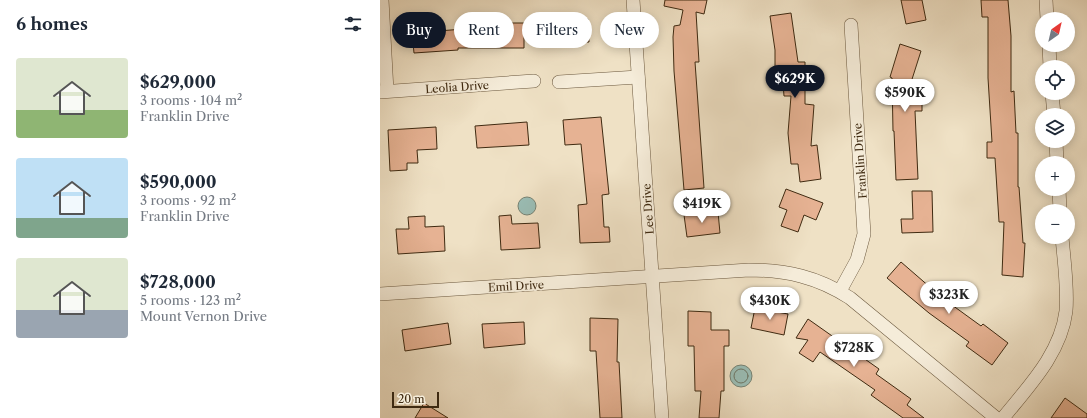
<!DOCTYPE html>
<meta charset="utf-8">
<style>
body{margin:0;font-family:"Libre Caslon Text",serif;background:#f6f6f7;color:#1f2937;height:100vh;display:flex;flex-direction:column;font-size:15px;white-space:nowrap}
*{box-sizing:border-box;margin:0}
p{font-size:13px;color:#747a83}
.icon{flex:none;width:22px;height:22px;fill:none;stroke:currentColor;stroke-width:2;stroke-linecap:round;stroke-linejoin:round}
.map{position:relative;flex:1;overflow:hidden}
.drawer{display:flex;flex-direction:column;background:#fff;width:380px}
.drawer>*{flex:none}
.guide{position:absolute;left:12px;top:12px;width:380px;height:36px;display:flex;gap:8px}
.needle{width:26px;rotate:34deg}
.buttons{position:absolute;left:655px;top:12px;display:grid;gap:8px}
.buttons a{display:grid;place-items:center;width:40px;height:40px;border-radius:50%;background:#fff;box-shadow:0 2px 10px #0003;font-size:20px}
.scale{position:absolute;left:12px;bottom:10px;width:47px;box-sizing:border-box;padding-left:4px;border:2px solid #3f2a11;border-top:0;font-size:11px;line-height:14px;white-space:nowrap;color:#3f2a11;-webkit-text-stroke:3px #f5ecd9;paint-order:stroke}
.price{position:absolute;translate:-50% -34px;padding:0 9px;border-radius:14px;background:#fff;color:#222;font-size:13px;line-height:26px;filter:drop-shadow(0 1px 2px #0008)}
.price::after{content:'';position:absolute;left:50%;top:24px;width:12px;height:9px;margin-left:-6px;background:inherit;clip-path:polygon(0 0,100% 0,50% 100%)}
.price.current{background:#111827;color:#fff}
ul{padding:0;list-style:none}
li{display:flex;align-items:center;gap:12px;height:100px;padding:0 16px}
li span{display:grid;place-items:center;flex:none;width:112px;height:80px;border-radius:4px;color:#555}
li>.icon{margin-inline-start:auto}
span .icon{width:48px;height:48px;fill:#fffc;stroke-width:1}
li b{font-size:17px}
h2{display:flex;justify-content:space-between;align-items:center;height:48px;padding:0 16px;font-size:17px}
.tag{padding:0 14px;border-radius:18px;background:#fff;box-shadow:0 2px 10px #0003;font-size:14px;line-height:36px}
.tag.current{background:#111827;color:#fff}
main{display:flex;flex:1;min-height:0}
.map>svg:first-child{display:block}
.water{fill:#9abdb5;stroke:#768273}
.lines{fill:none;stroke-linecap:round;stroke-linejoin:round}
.shore{stroke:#6c7463;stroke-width:1}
.building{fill:#e6b293;stroke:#3f2a11}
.street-casing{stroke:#6b583e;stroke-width:14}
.street{stroke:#f5ecd9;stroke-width:13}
.labels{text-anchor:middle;stroke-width:3.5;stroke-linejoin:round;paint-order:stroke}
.street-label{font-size:11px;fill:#3f2a11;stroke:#f5ecd9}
</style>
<main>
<section class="drawer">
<h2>6 homes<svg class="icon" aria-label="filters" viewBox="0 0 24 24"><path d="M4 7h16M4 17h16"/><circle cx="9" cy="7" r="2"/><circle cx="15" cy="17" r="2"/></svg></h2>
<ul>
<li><span style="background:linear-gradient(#dfe7d0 65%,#8fb573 0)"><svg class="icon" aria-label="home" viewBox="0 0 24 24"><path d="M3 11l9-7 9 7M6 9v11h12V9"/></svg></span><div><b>$629,000</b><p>3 rooms · 104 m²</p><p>Franklin Drive</p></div></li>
<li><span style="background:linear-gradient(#bfe0f5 75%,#7fa58c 0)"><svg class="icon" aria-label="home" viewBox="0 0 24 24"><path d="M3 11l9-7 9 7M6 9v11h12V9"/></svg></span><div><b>$590,000</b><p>3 rooms · 92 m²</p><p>Franklin Drive</p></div></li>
<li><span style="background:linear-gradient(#dfe7d0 65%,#9aa5b1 0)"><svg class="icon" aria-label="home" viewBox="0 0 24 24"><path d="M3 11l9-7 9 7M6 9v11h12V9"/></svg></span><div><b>$728,000</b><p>5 rooms · 123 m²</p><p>Mount Vernon Drive</p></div></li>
</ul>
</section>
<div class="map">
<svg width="707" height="418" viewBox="0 0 707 418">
<rect width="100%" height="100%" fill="#efe1c5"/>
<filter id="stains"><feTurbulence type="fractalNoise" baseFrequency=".005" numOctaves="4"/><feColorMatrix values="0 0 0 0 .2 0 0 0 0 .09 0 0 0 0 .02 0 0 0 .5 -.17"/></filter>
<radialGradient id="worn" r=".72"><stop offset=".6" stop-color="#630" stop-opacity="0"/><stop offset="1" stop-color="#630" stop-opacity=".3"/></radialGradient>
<g class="water">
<circle cx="147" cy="206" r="9"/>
<circle cx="361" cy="376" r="11"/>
</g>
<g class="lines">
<circle class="shore" cx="361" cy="376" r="7"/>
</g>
<g class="building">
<polygon points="285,0 327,0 324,14 316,12 319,62 315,62 324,188 304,190 294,71 293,37 294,26 300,25 303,10 284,6"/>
<polygon points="521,0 542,0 546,20 526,24"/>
<polygon points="601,0 628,0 631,36 631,92 634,91 636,133 638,133 638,187 639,187 643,243 645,243 643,277 622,275 624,222 619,222 615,158 607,158 607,142 612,142 608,78 608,17 602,17"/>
<polygon points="411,13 418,62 425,62 425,104 434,105 431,146 437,145 441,179 420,182 418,164 411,164 408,133 411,96 404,96 403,83 395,83 395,50 390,16"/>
<polygon points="208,19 209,42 168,44 167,22"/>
<polygon points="97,23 144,23 144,48 78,48 78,50 34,53 32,33 97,28"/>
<polygon points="520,44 541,51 527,95 542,95 542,111 535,111 538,179 516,180 514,131 513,131 512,78 510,77"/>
<polygon points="221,117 229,194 222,195 224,227 229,227 230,242 200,243 198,205 207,204 201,144 185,145 183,120"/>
<polygon points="147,122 149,145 97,148 95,126"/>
<polygon points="56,127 57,149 37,150 38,163 27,163 27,170 10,171 8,130"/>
<polygon points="406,189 443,203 436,220 424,215 418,232 401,226 407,210 399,207"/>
<polygon points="532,191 552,191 553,232 522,233 521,219 533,219"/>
<polygon points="338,212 340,233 307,237 304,215"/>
<polygon points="131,215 132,224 158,223 160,248 121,250 119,216"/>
<polygon points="45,216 45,227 64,226 65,251 18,254 16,229 29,229 28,217"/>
<polygon points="521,262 551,288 550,289 601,326 603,324 628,343 612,365 586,346 589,342 549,313 507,278"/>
<polygon points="375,308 408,314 404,335 371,328"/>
<polygon points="308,311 331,312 331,330 349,330 349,346 344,346 344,391 341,391 339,418 319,418 321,391 315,391 314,346 308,346"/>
<polygon points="210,318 238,319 237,362 239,362 242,418 220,418 216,351 210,351"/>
<polygon points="428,319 499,369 496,374 531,399 527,405 544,418 523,418 491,395 495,390 440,352 433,362 419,353 428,340 416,338"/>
<polygon points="144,322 145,344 104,348 102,324"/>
<polygon points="68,323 71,344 25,351 22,330"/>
<polygon points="685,398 707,414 707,418 671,418"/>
<polygon points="44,403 68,418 35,418"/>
</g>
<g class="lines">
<g class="street-casing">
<g id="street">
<polyline points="2,0 7,91"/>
<polyline points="253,0 282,418"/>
<polyline points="666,0 667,19"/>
<polyline points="669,45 670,67"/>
<polyline points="179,82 258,77"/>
<polyline points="0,92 154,81"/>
<polyline points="672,93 674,115"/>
<polyline points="676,141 677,163"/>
<polyline points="679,189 680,211"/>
<polyline points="460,291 477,260 484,234 471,25"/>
<path d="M 0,294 L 369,270 C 406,270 438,277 470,298 L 616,418"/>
<path d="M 623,418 C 649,386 681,353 686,311 C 688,287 684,261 682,237"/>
</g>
</g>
<use href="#street" class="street"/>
</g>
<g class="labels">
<g class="street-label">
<text transform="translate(77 87) rotate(-4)" y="4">Leolia Drive</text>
<text transform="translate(480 161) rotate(-94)" y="4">Franklin Drive</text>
<text transform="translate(268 209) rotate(-94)" y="4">Lee Drive</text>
<text transform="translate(136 286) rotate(-3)" y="4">Emil Drive</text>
</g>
</g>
<rect width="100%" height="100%" filter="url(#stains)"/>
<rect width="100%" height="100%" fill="url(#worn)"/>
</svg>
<div class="buttons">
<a><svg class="needle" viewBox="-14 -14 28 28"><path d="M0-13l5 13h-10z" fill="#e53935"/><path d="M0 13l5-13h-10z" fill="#747a83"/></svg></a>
<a><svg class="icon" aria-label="locate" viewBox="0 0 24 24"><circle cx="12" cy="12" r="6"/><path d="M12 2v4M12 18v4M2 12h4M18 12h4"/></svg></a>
<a><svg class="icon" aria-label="layers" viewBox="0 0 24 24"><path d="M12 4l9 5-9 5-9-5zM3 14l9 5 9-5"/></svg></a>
<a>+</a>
<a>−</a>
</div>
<div class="scale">20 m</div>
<b class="price current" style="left:415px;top:99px">$629K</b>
<b class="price" style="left:525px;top:113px">$590K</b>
<b class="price" style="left:322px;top:224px">$419K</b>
<b class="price" style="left:569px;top:315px">$323K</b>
<b class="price" style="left:390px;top:321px">$430K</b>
<b class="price" style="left:474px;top:368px">$728K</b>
<div class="guide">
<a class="tag current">Buy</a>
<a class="tag">Rent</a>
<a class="tag">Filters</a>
<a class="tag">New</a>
</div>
</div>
</main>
